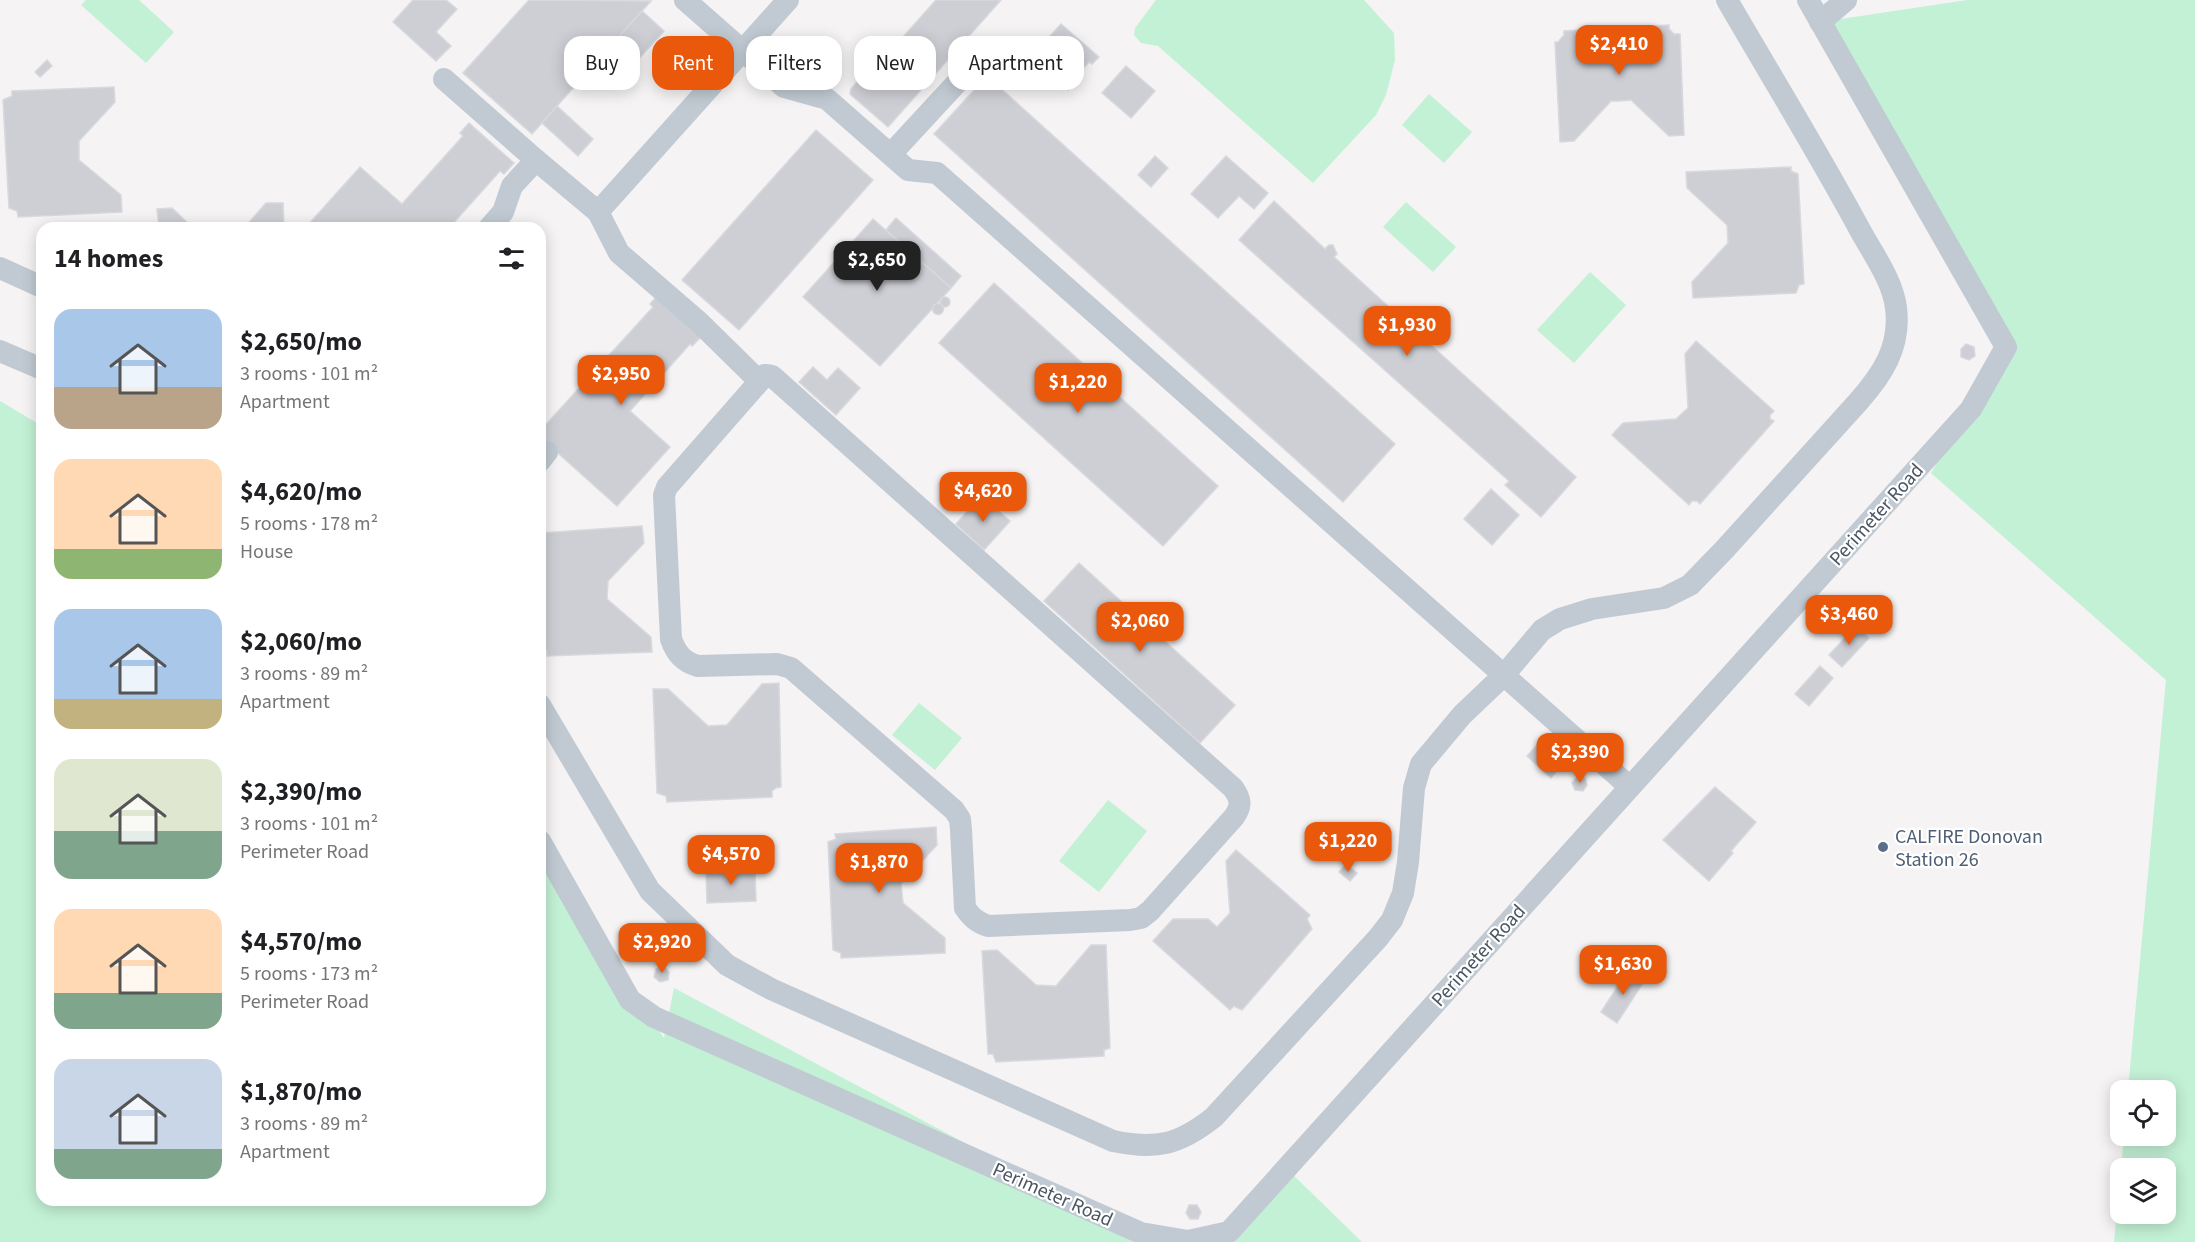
<!DOCTYPE html>
<meta charset="utf-8">
<style>
body{margin:0;font-family:"Source Sans 3",sans-serif;background:#f2f2f2;color:#202124;height:100vh;display:flex;flex-direction:column;font-size:22px;white-space:nowrap}
*{box-sizing:border-box;margin:0}
p{font-size:20px;color:#757577}
.icon{flex:none;width:33px;height:33px;fill:none;stroke:currentColor;stroke-width:2;stroke-linecap:round;stroke-linejoin:round}
.map{position:relative;flex:1;overflow:hidden}
.panel{position:absolute;left:36px;top:222px;width:510px;height:984px;display:flex;flex-direction:column;background:#fff;border-radius:18px;box-shadow:0 3px 15px #0003}
.panel>*{flex:none}
.top-card{position:absolute;left:564px;top:36px;width:570px;height:54px;display:flex;gap:12px}
.fabs{position:absolute;left:2110px;top:1080px;display:grid;gap:12px}
.fabs a{display:grid;place-items:center;width:66px;height:66px;border-radius:12px;background:#fff;box-shadow:0 3px 15px #0003;font-size:30px}
.price{position:absolute;translate:-50% -51px;padding:0 14px;border-radius:12px;background:#ea580c;color:#fff;font-size:20px;line-height:39px;filter:drop-shadow(0 2px 3px #0008)}
.price::after{content:'';position:absolute;left:50%;top:36px;width:18px;height:14px;margin-left:-9px;background:inherit;clip-path:polygon(0 0,100% 0,50% 100%)}
.price.active{background:#222;color:#fff}
ul{padding:0;list-style:none}
li{display:flex;align-items:center;gap:18px;height:150px;padding:0 18px}
li span{display:grid;place-items:center;flex:none;width:168px;height:120px;border-radius:18px;color:#555}
li>.icon{margin-inline-start:auto}
span .icon{width:72px;height:72px;fill:#fffc;stroke-width:1}
li b{font-size:26px}
h2{display:flex;justify-content:space-between;align-items:center;height:72px;padding:0 18px;font-size:26px}
.pill{padding:0 21px;border-radius:18px;background:#fff;box-shadow:0 3px 15px #0003;font-size:21px;line-height:54px}
.pill.active{background:#ea580c;color:#fff}
.map>svg:first-child{display:block}
.green{fill:#c3f1d5;fill-rule:evenodd}
.building{fill:#cdcfd5;stroke:#d7d9de;stroke-width:1.5}
.lines{fill:none;stroke-linecap:round;stroke-linejoin:round}
.minor{stroke:#c1cad2;stroke-width:22}
.service-dot{fill:#5c6f8a;stroke:#fff;stroke-width:2}
.labels{text-anchor:middle;stroke-width:4.5;stroke-linejoin:round;paint-order:stroke}
.street-label{font-size:20px;fill:#4a5661;stroke:#fff}
.service-label{font-size:20px;fill:#4e5e75;stroke:#fff;text-anchor:start}
</style>
<div class="map">
<svg width="2195" height="1242" viewBox="0 0 2195 1242">
<rect width="100%" height="100%" fill="#f5f3f3"/>
<g class="green">
<polygon points="86,0 139,0 174,32 146,63 81,5"/>
<polygon points="1156,0 1364,0 1394,33 1395,60 1386,95 1376,115 1313,183 1158,46 1141,43 1134,35 1135,28"/>
<path d="M 1967,0 L 2195,0 L 2195,1242 L 2114,1242 L 2124,1136 L 2166,1136 L 2166,1090 L 2128,1090 L 2166,680 L 1931,473 L 2006,347 L 1821,22 ZM 2121,1168 L 2166,1168 L 2166,1214 L 2121,1214 Z"/>
<polygon points="1429,94 1472,132 1444,163 1402,125"/>
<polygon points="1406,202 1456,247 1433,272 1383,227"/>
<polygon points="1590,272 1626,305 1574,363 1537,330"/>
<polygon points="0,401 42,426 42,1200 540,1200 540,861 664,1038 674,988 1151,1242 0,1242"/>
<polygon points="919,703 962,738 935,770 892,735"/>
<polygon points="1108,800 1147,831 1099,892 1059,861"/>
<polygon points="1286,1168 1362,1242 1213,1242"/>
</g>
<g class="building">
<polygon points="413,0 446,0 457,9 436,32 451,46 436,61 393,22"/>
<polygon points="529,0 651,1 532,134 463,73"/>
<polygon points="936,0 1001,0 888,127 850,94 851,89 864,73 870,74"/>
<polygon points="642,11 664,31 635,63 613,43"/>
<polygon points="1061,24 1099,57 1092,64 1089,62 1071,82 1073,85 1068,90 1031,57"/>
<polygon points="1669,25 1669,29 1674,34 1680,34 1684,135 1669,136 1631,100 1620,101 1611,101 1574,141 1560,142 1555,42 1558,42 1564,35 1564,31"/>
<polygon points="47,60 52,66 40,77 35,72"/>
<polygon points="1126,66 1155,91 1131,118 1102,93"/>
<polygon points="987,76 1395,444 1343,502 934,134"/>
<polygon points="114,87 115,102 79,141 79,160 121,195 122,212 18,217 17,211 9,208 3,100 12,96 12,91"/>
<polygon points="557,106 593,139 578,156 542,123"/>
<polygon points="469,123 514,163 504,174 500,171 449,228 309,228 307,226 360,167 402,204 463,136 460,133"/>
<polygon points="816,130 873,180 739,330 682,280"/>
<polygon points="1155,156 1168,168 1151,187 1138,175"/>
<polygon points="1226,156 1268,193 1254,209 1239,196 1218,218 1191,194"/>
<polygon points="1791,167 1791,171 1798,174 1804,284 1799,285 1796,293 1693,298 1692,282 1728,243 1727,225 1687,188 1686,172"/>
<polygon points="1274,201 1325,249 1329,245 1333,245 1337,254 1334,257 1576,477 1541,517 1505,485 1509,481 1239,240"/>
<polygon points="266,203 283,203 284,228 244,228"/>
<polygon points="172,208 193,228 159,228 157,209"/>
<polygon points="896,218 961,276 951,288 886,230"/>
<polygon points="873,219 951,288 880,366 803,297"/>
<polygon points="994,283 1218,486 1163,546 939,343"/>
<polygon points="658,295 703,335 692,346 690,344 630,411 670,447 617,506 540,437 540,431 653,307 650,304"/>
<circle cx="945" cy="302" r="5"/>
<circle cx="938" cy="309" r="5.5"/>
<polygon points="1696,341 1774,411 1770,415 1770,419 1774,421 1700,504 1697,501 1692,501 1689,505 1612,435 1623,423 1676,419 1688,408 1685,354"/>
<polygon points="1966,344 1974,347 1975,356 1969,360 1961,357 1961,349"/>
<polygon points="813,367 827,380 838,368 860,388 836,415 799,382"/>
<polygon points="1491,489 1519,515 1492,545 1464,519"/>
<polygon points="981,496 1010,521 984,550 956,524"/>
<polygon points="642,526 644,543 608,581 607,599 651,637 652,652 547,656 547,650 540,648 541,533"/>
<polygon points="1079,563 1235,705 1200,743 1044,601"/>
<polygon points="1856,626 1869,638 1842,667 1829,655"/>
<polygon points="1820,666 1833,678 1809,706 1795,694"/>
<polygon points="779,683 781,787 776,788 772,791 772,797 667,802 666,796 657,793 653,689 668,689 708,726 727,725 762,684"/>
<polygon points="1538,744 1562,765 1551,778 1527,756"/>
<polygon points="1577,777 1585,778 1587,785 1583,791 1575,790 1572,783"/>
<polygon points="1715,787 1756,822 1731,851 1733,853 1709,881 1663,840"/>
<polygon points="936,827 937,845 901,884 903,903 945,938 945,953 841,958 841,953 833,950 828,842 836,839 835,834"/>
<polygon points="1236,850 1310,915 1307,919 1312,929 1242,1010 1234,1006 1230,1010 1153,941 1173,919 1208,919 1217,927 1230,913 1226,861"/>
<polygon points="1346,864 1357,873 1350,881 1339,872"/>
<polygon points="755,870 756,901 707,903 706,872"/>
<polygon points="1091,945 1106,945 1110,1048 1104,1050 1104,1056 996,1062 993,1054 988,1054 982,951 997,950 1036,985 1056,986"/>
<polygon points="663,966 669,972 668,980 660,982 654,977 656,969"/>
<polygon points="1629,969 1645,980 1617,1023 1601,1012"/>
<polygon points="1189,1205 1197,1205 1201,1212 1198,1219 1190,1219 1186,1213"/>
</g>
<g class="lines">
<g class="minor">
<polyline points="685,0 784,87 827,99 908,170 937,173 1630,787"/>
<polyline points="1820,22 1846,0"/>
<polyline points="444,79 536,160"/>
<polyline points="891,154 964,75"/>
<polyline points="598,212 619,253 699,322 759,381"/>
<polyline points="489,228 503,212 512,186 536,160 598,212 788,0"/>
<polyline points="0,268 42,287"/>
<polyline points="0,351 42,369"/>
<path d="M 765,375 L 772,376 L 1233,788 C 1241,799 1242,806 1234,817 L 1150,911 L 1141,918 L 1130,920 L 988,926 C 977,922 972,918 965,908 L 961,830 L 960,819 L 954,810 L 791,668 L 777,664 L 698,666 C 683,662 676,653 671,639 L 664,495 L 667,487 Z"/>
<polyline points="540,461 547,452"/>
<path d="M 540,705 L 650,891 L 727,965 L 771,989 L 1113,1141 C 1156,1150 1179,1145 1214,1117 L 1378,938 L 1392,920 L 1403,893 L 1408,862 L 1414,788 L 1421,764 L 1462,715 L 1504,675 L 1542,630 L 1560,619 L 1592,609 L 1664,598 L 1690,585 L 1724,550 L 1858,402 C 1882,375 1901,347 1896,308 C 1893,281 1873,254 1860,230 C 1818,152 1771,76 1727,0"/>
<polyline points="540,841 630,1000 654,1017 1141,1233 1188,1241 1229,1232 1971,409 2006,347 1808,0"/>
</g>
</g>
<circle class="service-dot" cx="1883" cy="847" r="6"/>
<g class="labels">
<g class="street-label">
<text transform="translate(1876 514) rotate(-48)" y="7">Perimeter Road</text>
<text transform="translate(1478 955) rotate(-48)" y="7">Perimeter Road</text>
<text transform="translate(1053 1194) rotate(24)" y="7">Perimeter Road</text>
</g>
<g class="service-label">
<text x="1895" y="843">CALFIRE Donovan<tspan x="1895" dy="23">Station 26</tspan></text>
</g>
</g>
</svg>
<div class="fabs">
<a><svg class="icon" aria-label="locate" viewBox="0 0 24 24"><circle cx="12" cy="12" r="6"/><path d="M12 2v4M12 18v4M2 12h4M18 12h4"/></svg></a>
<a><svg class="icon" aria-label="layers" viewBox="0 0 24 24"><path d="M12 4l9 5-9 5-9-5zM3 14l9 5 9-5"/></svg></a>
</div>
<b class="price" style="left:1619px;top:76px">$2,410</b>
<b class="price active" style="left:877px;top:292px">$2,650</b>
<b class="price" style="left:1407px;top:357px">$1,930</b>
<b class="price" style="left:621px;top:406px">$2,950</b>
<b class="price" style="left:1078px;top:414px">$1,220</b>
<b class="price" style="left:983px;top:523px">$4,620</b>
<b class="price" style="left:1849px;top:646px">$3,460</b>
<b class="price" style="left:1140px;top:653px">$2,060</b>
<b class="price" style="left:1580px;top:784px">$2,390</b>
<b class="price" style="left:1348px;top:873px">$1,220</b>
<b class="price" style="left:731px;top:886px">$4,570</b>
<b class="price" style="left:879px;top:894px">$1,870</b>
<b class="price" style="left:662px;top:974px">$2,920</b>
<b class="price" style="left:1623px;top:996px">$1,630</b>
<div class="top-card">
<a class="pill">Buy</a>
<a class="pill active">Rent</a>
<a class="pill">Filters</a>
<a class="pill">New</a>
<a class="pill">Apartment</a>
</div>
<section class="panel">
<h2>14 homes<svg class="icon" aria-label="filters" viewBox="0 0 24 24"><path d="M4 7h16M4 17h16"/><circle cx="9" cy="7" r="2"/><circle cx="15" cy="17" r="2"/></svg></h2>
<ul>
<li><span style="background:linear-gradient(#a9c7e8 65%,#b9a48a 0)"><svg class="icon" aria-label="home" viewBox="0 0 24 24"><path d="M3 11l9-7 9 7M6 9v11h12V9"/></svg></span><div><b>$2,650/mo</b><p>3 rooms · 101 m²</p><p>Apartment</p></div></li>
<li><span style="background:linear-gradient(#ffd9b3 75%,#8fb573 0)"><svg class="icon" aria-label="home" viewBox="0 0 24 24"><path d="M3 11l9-7 9 7M6 9v11h12V9"/></svg></span><div><b>$4,620/mo</b><p>5 rooms · 178 m²</p><p>House</p></div></li>
<li><span style="background:linear-gradient(#a9c7e8 75%,#c2b280 0)"><svg class="icon" aria-label="home" viewBox="0 0 24 24"><path d="M3 11l9-7 9 7M6 9v11h12V9"/></svg></span><div><b>$2,060/mo</b><p>3 rooms · 89 m²</p><p>Apartment</p></div></li>
<li><span style="background:linear-gradient(#dfe7d0 60%,#7fa58c 0)"><svg class="icon" aria-label="home" viewBox="0 0 24 24"><path d="M3 11l9-7 9 7M6 9v11h12V9"/></svg></span><div><b>$2,390/mo</b><p>3 rooms · 101 m²</p><p>Perimeter Road</p></div></li>
<li><span style="background:linear-gradient(#ffd9b3 70%,#7fa58c 0)"><svg class="icon" aria-label="home" viewBox="0 0 24 24"><path d="M3 11l9-7 9 7M6 9v11h12V9"/></svg></span><div><b>$4,570/mo</b><p>5 rooms · 173 m²</p><p>Perimeter Road</p></div></li>
<li><span style="background:linear-gradient(#c9d6e8 75%,#7fa58c 0)"><svg class="icon" aria-label="home" viewBox="0 0 24 24"><path d="M3 11l9-7 9 7M6 9v11h12V9"/></svg></span><div><b>$1,870/mo</b><p>3 rooms · 89 m²</p><p>Apartment</p></div></li>
</ul>
</section>
</div>
